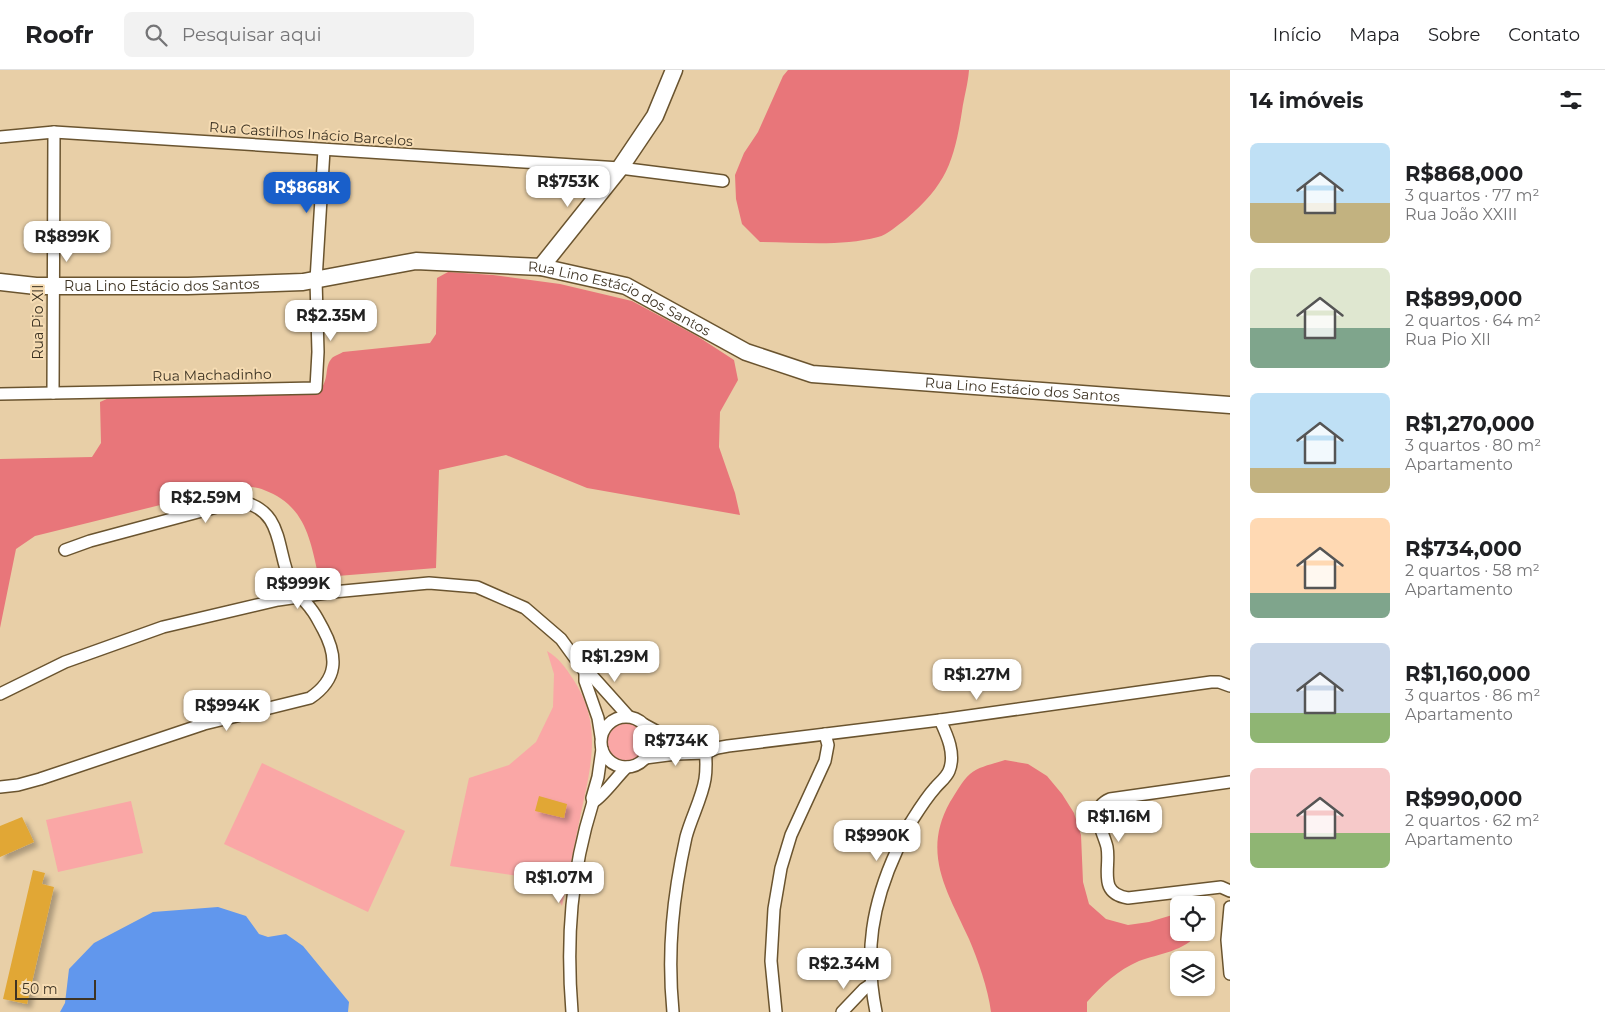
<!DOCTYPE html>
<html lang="pt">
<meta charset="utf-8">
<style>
body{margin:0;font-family:Montserrat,sans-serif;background:#f2f2f2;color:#202124;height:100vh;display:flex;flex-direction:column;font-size:19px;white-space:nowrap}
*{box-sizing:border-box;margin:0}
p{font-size:16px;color:#757577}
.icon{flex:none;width:28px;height:28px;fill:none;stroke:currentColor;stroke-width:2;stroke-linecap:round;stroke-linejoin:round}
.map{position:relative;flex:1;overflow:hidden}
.drawer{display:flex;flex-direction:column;background:#fff;width:375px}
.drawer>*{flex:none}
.fabs{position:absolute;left:1170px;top:826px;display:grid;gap:10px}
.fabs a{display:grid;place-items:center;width:45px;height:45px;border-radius:8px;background:#fff;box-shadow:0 1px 4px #0004;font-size:25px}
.scale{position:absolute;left:15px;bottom:12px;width:81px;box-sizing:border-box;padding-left:5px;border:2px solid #3e3424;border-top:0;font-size:14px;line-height:18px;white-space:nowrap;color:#3e3424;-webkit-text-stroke:4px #f6dcb3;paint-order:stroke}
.price{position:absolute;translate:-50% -42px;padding:0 11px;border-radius:10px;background:#fff;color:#222;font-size:16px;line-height:32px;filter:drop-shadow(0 1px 2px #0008)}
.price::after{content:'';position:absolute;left:50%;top:30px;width:15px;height:11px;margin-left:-8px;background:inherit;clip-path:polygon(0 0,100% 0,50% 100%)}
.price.current{background:#195fca;color:#fff}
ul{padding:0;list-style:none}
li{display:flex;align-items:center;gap:15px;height:125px;padding:0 20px}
li span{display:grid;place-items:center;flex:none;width:140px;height:100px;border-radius:8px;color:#555}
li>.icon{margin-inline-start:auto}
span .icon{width:60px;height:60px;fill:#fffc;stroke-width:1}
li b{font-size:21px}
h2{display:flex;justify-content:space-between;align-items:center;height:60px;padding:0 20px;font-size:21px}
header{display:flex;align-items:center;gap:30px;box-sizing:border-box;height:70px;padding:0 25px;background:#fff;border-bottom:1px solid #e0e0e0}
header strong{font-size:24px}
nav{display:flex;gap:28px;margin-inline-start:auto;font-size:18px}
.search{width:350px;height:45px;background:#f2f2f2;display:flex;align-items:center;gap:12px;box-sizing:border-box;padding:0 18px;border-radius:8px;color:#757577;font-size:19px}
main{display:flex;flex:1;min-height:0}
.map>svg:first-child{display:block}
.green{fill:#faa7a6}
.forest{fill:#e8767a}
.water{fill:#6197ed}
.building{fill:#e1a735;filter:url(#shadow)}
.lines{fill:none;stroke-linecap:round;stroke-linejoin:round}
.street-casing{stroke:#6a542f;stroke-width:14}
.secondary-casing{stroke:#6a542f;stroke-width:19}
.street{stroke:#fff;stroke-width:11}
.secondary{stroke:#fff;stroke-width:16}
.labels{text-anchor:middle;stroke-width:4;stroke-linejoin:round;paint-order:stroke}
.street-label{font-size:14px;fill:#3e3424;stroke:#f6dcb3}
</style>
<header>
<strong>Roofr</strong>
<div class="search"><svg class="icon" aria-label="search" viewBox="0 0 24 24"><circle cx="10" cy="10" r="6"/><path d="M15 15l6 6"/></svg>Pesquisar aqui</div>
<nav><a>Início</a><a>Mapa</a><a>Sobre</a><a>Contato</a></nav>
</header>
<main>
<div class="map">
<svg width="1230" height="942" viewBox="0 0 1230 942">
<defs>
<filter id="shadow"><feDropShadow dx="4.5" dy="4.5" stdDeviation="2.5" flood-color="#0004"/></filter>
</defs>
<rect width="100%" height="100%" fill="#e8cfa7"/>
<g class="green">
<path d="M 547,581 C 559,588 565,597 573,609 C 605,657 589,702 579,753 C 573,781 568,809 562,836 L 552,818 L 539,809 L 450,796 L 469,708 L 509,695 L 536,672 L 553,637 L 554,604 Z"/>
<circle cx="626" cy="672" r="19"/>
<polygon points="262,693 405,761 368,842 224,774"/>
<polygon points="131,731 143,783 58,802 46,750"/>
</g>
<g class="forest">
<path d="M 788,0 L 969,0 C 968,14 964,27 962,41 C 954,92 946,115 906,149 C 898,155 887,165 878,167 C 840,177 799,172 760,172 L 742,154 L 736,129 L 735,105 L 744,83 L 758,62 L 783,6 Z"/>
<path d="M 448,202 L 493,205 L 560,214 L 632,231 L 697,266 L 734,290 L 738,310 L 720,342 L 719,377 L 735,423 L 740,445 L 587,418 L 506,385 L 439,400 L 436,498 L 325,507 L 318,504 C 310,467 304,435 264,420 C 257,417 249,417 241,415 L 35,466 L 16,479 L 0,558 L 0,389 L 92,387 L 101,373 L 100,332 L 109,328 L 318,322 C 331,309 323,298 332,288 C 334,286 340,284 343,282 L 430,273 L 436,264 L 437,208 Z"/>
<path d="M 1005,690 L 1028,694 L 1047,706 L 1062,724 L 1074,743 L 1081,765 L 1083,812 L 1089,834 L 1106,849 L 1128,855 L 1149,852 L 1179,843 L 1179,862 L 1198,863 C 1186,881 1158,884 1139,891 C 1118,900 1102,915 1087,932 L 1087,942 L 991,942 C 988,919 978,890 969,869 C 948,822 921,784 950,732 C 956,723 962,711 970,704 C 979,696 994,694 1005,690 Z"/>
</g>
<polygon class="water" points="218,837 246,846 259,864 268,867 286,864 303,876 349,932 348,942 60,942 65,933 69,899 94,873 153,842"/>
<g class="building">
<polygon points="539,726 567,734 564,748 535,741"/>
<polygon points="22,747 34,772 0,787 0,756"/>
<polygon points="33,800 45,803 42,814 54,817 27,934 3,929"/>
</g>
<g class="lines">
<g class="street-casing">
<g id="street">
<polyline points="0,67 54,62 620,98 723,111"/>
<polyline points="53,323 54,62"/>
<polyline points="0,324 316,318 318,282 316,210 324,80"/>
<polyline points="585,602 585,611 598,648 601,667"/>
<polyline points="0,624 65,592 163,557 278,530 333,522 429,513 477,517 525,538 561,569 585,602 593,607 628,646"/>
<circle cx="626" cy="672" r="25"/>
<polyline points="645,655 667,667 711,676"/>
<polyline points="645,688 676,684 706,683 717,678 728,676 940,650 1211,612 1219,612 1230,616"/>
<path d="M 1230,712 L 1110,729 C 1087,739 1103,760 1107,777 C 1111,798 1097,823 1128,828 L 1221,817 L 1230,821"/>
<path d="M 0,717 L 18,715 L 40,709 L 204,654 L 310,628 C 338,609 338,587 323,559 C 319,552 316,545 311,539 C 305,531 297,524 292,515 C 275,481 286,440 239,431 L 90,471 L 65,480"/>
<path d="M 593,732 C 602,728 618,705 627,697"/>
<polyline points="1230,837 1227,870 1230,904"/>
<path d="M 572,942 C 566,868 571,802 593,732 L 592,728 L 598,707 L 602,679"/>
<path d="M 673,942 C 667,881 673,826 686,767 C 691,748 702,728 705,709 C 707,697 706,686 705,674"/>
<polyline points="776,942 771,891 774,839 781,798 791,765 825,691 828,675 825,664"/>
<polyline points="842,942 864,919 870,915"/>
<path d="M 876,942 C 864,883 872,834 897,780 C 902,771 905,761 911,752 C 918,741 926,728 935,718 C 940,712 946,708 949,701 C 956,684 947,665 940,650"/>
</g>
</g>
<g class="secondary-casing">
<g id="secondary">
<polyline points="541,197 620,98 655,46 674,0"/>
<path id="s1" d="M 0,212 L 36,216 L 188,216 L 303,212 L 416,191 L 541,197 L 626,216 L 746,282 L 812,304 L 1230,335"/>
</g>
</g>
<use href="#street" class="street"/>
<use href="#secondary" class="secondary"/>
</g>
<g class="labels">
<g class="street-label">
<text transform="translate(311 64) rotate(4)" y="5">Rua Castilhos Inácio Barcelos</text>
<text dy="5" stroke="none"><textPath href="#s1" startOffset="162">Rua Lino Estácio dos Santos</textPath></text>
<text dy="5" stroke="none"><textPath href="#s1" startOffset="628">Rua Lino Estácio dos Santos</textPath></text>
<text transform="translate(38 252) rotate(-90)" y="5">Rua Pio XII</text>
<text transform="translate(212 305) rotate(-1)" y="5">Rua Machadinho</text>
<text dy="5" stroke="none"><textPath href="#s1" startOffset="1048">Rua Lino Estácio dos Santos</textPath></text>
</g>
</g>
</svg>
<div class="fabs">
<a><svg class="icon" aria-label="locate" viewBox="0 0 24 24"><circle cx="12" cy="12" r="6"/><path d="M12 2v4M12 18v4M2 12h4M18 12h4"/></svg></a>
<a><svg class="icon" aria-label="layers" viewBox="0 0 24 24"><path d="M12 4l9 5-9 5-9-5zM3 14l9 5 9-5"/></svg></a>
</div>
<div class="scale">50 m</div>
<b class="price" style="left:568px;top:138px">R$753K</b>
<b class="price current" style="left:307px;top:144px">R$868K</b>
<b class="price" style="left:67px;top:193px">R$899K</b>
<b class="price" style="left:331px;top:272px">R$2.35M</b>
<b class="price" style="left:206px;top:454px">R$2.59M</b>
<b class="price" style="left:298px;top:540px">R$999K</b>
<b class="price" style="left:615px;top:613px">R$1.29M</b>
<b class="price" style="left:977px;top:631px">R$1.27M</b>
<b class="price" style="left:227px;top:662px">R$994K</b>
<b class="price" style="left:676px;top:697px">R$734K</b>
<b class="price" style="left:1119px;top:773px">R$1.16M</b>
<b class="price" style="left:877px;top:792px">R$990K</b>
<b class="price" style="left:559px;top:834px">R$1.07M</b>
<b class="price" style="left:844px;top:920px">R$2.34M</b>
</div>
<section class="drawer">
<h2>14 imóveis<svg class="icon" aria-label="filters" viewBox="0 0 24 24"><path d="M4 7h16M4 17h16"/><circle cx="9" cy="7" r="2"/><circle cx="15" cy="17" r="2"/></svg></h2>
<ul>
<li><span style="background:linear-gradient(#bfe0f5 60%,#c2b280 0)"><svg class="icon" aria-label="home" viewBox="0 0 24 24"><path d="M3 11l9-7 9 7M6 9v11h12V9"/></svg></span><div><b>R$868,000</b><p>3 quartos · 77 m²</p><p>Rua João XXIII</p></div></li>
<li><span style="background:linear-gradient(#dfe7d0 60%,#7fa58c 0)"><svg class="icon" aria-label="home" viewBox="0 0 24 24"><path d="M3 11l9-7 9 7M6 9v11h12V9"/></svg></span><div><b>R$899,000</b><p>2 quartos · 64 m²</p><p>Rua Pio XII</p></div></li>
<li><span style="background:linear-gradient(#bfe0f5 75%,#c2b280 0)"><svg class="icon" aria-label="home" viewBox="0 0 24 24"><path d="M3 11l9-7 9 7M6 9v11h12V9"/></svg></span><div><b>R$1,270,000</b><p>3 quartos · 80 m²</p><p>Apartamento</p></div></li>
<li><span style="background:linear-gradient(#ffd9b3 75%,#7fa58c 0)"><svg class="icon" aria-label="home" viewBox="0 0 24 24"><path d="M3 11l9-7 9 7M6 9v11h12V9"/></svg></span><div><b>R$734,000</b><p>2 quartos · 58 m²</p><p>Apartamento</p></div></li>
<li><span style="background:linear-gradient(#c9d6e8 70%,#8fb573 0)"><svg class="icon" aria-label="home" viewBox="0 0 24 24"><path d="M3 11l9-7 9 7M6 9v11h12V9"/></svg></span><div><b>R$1,160,000</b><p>3 quartos · 86 m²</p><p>Apartamento</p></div></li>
<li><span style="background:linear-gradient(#f6c9c9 65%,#8fb573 0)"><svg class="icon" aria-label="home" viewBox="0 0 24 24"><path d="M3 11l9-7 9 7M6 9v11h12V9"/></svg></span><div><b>R$990,000</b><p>2 quartos · 62 m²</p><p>Apartamento</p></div></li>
</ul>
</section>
</main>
